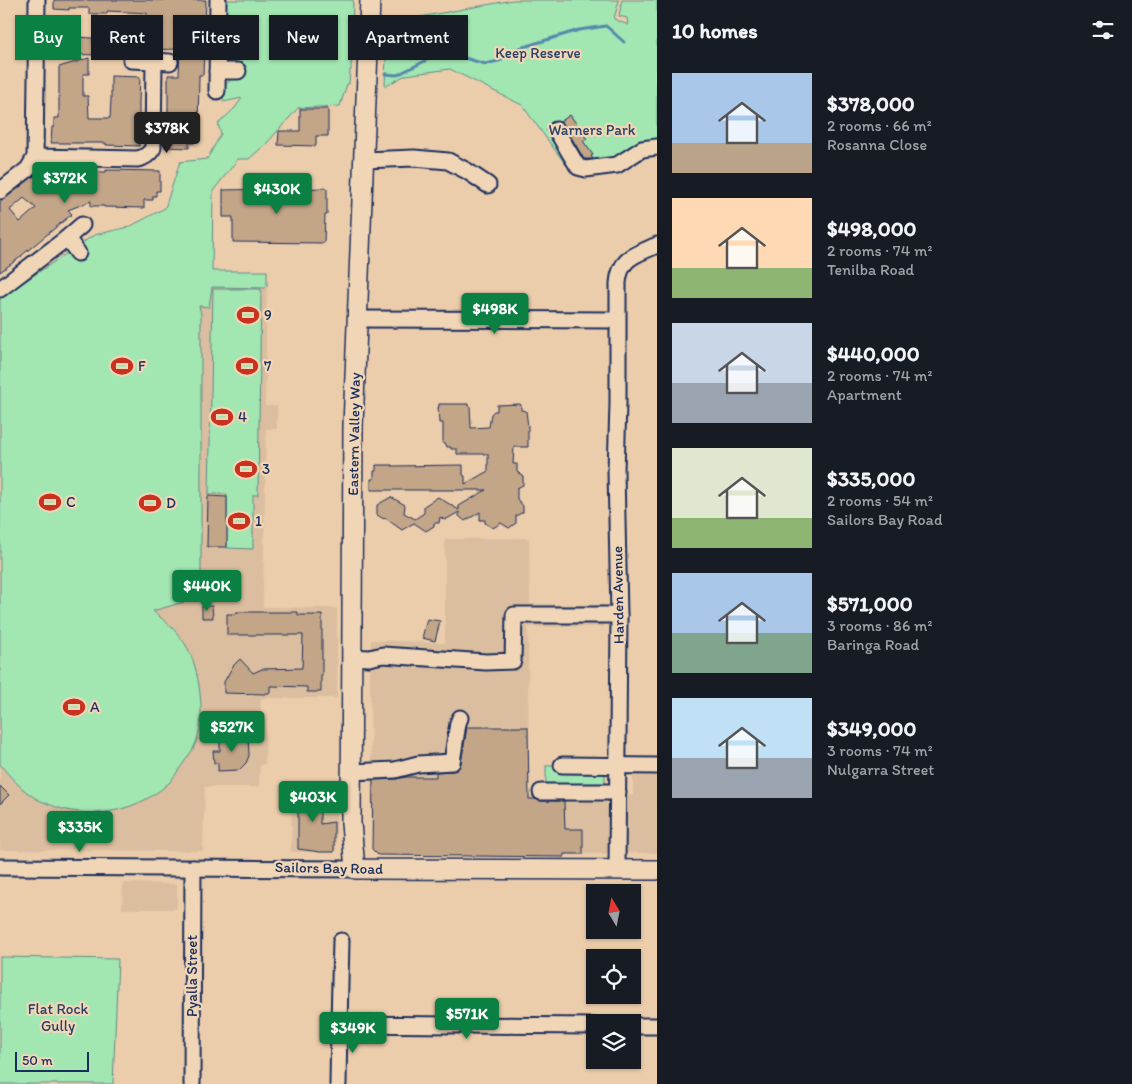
<!DOCTYPE html>
<meta charset="utf-8">
<style>
body{margin:0;font-family:Itim,sans-serif;background:#20242c;color:#f1f3f6;height:100vh;display:flex;flex-direction:column;font-size:19px;white-space:nowrap}
*{box-sizing:border-box;margin:0}
p{font-size:16px;color:#9ea1a6}
.icon{flex:none;width:28px;height:28px;fill:none;stroke:currentColor;stroke-width:2;stroke-linecap:round;stroke-linejoin:round}
.map{position:relative;flex:1;overflow:hidden}
.details{display:flex;flex-direction:column;background:#171b24;width:475px}
.details>*{flex:none}
.guide{position:absolute;left:15px;top:15px;width:475px;height:45px;display:flex;gap:10px}
.needle{width:32px;rotate:350deg}
.tools{position:absolute;left:586px;top:884px;display:grid;gap:10px}
.tools a{display:grid;place-items:center;width:55px;height:55px;border-radius:0px;background:#171b24;box-shadow:0 1px 4px #0004;font-size:25px}
.scale{position:absolute;left:15px;bottom:12px;width:74px;box-sizing:border-box;padding-left:5px;border:2px solid #1b2f5e;border-top:0;font-size:14px;line-height:18px;white-space:nowrap;color:#1b2f5e;-webkit-text-stroke:4px #f0d6b7;paint-order:stroke}
.price{position:absolute;translate:-50% -42px;padding:0 11px;border-radius:5px;background:#0b8043;color:#fff;font-size:16px;line-height:32px;filter:drop-shadow(0 1px 2px #0008)}
.price::after{content:'';position:absolute;left:50%;top:30px;width:15px;height:11px;margin-left:-8px;background:inherit;clip-path:polygon(0 0,100% 0,50% 100%)}
.price.current{background:#222;color:#fff}
ul{padding:0;list-style:none}
li{display:flex;align-items:center;gap:15px;height:125px;padding:0 15px}
li span{display:grid;place-items:center;flex:none;width:140px;height:100px;border-radius:0px;color:#555}
li>.icon{margin-inline-start:auto}
span .icon{width:60px;height:60px;fill:#fffc;stroke-width:1}
li b{font-size:21px}
h2{display:flex;justify-content:space-between;align-items:center;height:60px;padding:0 15px;font-size:21px}
.pill{padding:0 18px;border-radius:0px;background:#171b24;box-shadow:0 1px 4px #0004;font-size:18px;line-height:45px}
.pill.current{background:#0b8043;color:#fff}
main{display:flex;flex:1;min-height:0}
.map>svg:first-child{display:block}
.built{fill:#dbbe9f}
.green{fill:#a2e6b2;stroke:#5e8a88}
.lines{fill:none;stroke-linecap:round;stroke-linejoin:round}
.stream{stroke:#5789ac;stroke-width:3}
.building{fill:#c3a588;stroke:#1b2f5e;fill-rule:evenodd}
.minor-casing{stroke:#1b2f5e;stroke-width:19}
.major-casing{stroke:#1b2f5e;stroke-width:22}
.minor{stroke:#f0d6b7;stroke-width:15}
.major{stroke:#f0d6b7;stroke-width:19}
.labels{text-anchor:middle;stroke-width:4.5;stroke-linejoin:round;paint-order:stroke}
.park-label{font-size:15px;fill:#284166;stroke:#f0d6b7}
.poi-label{font-size:15px;fill:#1b2f5e;stroke:#f0d6b7;text-anchor:start}
.street-label{font-size:15px;fill:#1b2f5e;stroke:#f0d6b7}
</style>
<main>
<div class="map">
<svg width="657" height="1084" viewBox="0 0 657 1084">
<rect width="100%" height="100%" fill="#ebcdab"/>
<filter id="ink" filterUnits="userSpaceOnUse"><feTurbulence type="fractalNoise" baseFrequency=".02" numOctaves="2"/><feDisplacementMap in="SourceGraphic" scale="10" xChannelSelector="R" yChannelSelector="G"/><feConvolveMatrix kernelMatrix="1 2 1 2 8 2 1 2 1" color-interpolation-filters="sRGB"/></filter>
<g filter="url(#ink)">
<g class="built">
<polygon points="212,271 267,271 265,406 277,406 277,429 266,429 263,607 337,608 337,698 261,698 260,720 266,720 265,764 260,765 259,787 205,787 203,851 0,850 0,301"/>
<polygon points="529,538 530,604 604,605 604,627 528,627 529,796 633,795 633,771 657,771 657,853 608,853 604,854 565,854 564,857 489,856 372,849 370,681 371,640 445,643 445,539"/>
<polygon points="292,787 337,787 336,852 291,852"/>
<polygon points="123,883 177,884 177,909 122,909"/>
</g>
<g class="green">
<path d="M 225,0 L 353,0 L 351,70 L 350,70 L 349,84 L 347,84 L 340,106 L 298,108 L 267,143 L 249,159 L 238,159 L 213,191 L 212,271 L 267,271 L 267,286 L 265,288 L 212,287 L 209,307 L 199,306 L 201,314 L 201,589 L 187,601 L 153,611 C 162,619 173,627 180,637 C 192,651 196,668 199,686 C 202,706 203,730 193,749 C 189,755 184,762 180,768 C 176,773 173,779 169,783 C 138,811 95,820 56,807 C 49,804 42,802 35,798 C 21,789 10,777 0,764 L 0,298 L 94,235 L 129,227 L 165,208 L 180,162 L 207,159 L 221,134 L 218,124 L 235,108 L 242,98 L 223,102 L 224,86 L 233,78 L 231,64 L 226,59 L 226,3 L 225,3 Z"/>
<polygon points="513,0 619,0 614,19 628,25 627,18 619,16 622,0 657,0 657,140 623,155 582,170 566,165 522,105 450,69 406,75 385,86 387,23"/>
<polygon points="213,289 261,289 258,495 253,495 253,549 227,548 227,494 209,494"/>
<rect x="546" y="766" width="59" height="24"/>
<polygon points="0,957 118,959 113,1084 0,1084"/>
</g>
<g class="lines">
<polyline class="stream" points="385,74 397,75 423,62 436,52 444,52 485,64 499,61 517,49 579,30 606,26 624,42"/>
</g>
<g class="building">
<polygon points="54,0 206,0 203,75 199,75 198,132 200,132 199,141 194,141 194,143 189,143 189,148 165,147 165,139 167,139 167,131 168,131 168,75 179,75 180,49 143,50 143,48 140,48 140,38 147,37 147,13 107,11 107,14 89,14 89,8 69,8 69,10 54,9"/>
<polygon points="76,37 93,38 93,46 97,46 97,55 60,54 60,41 76,41"/>
<polygon points="89,58 89,74 83,74 83,96 88,96 89,118 110,118 111,99 111,76 140,77 139,101 139,127 140,127 139,146 106,145 106,143 51,143 52,127 54,127 54,118 59,118 59,67"/>
<polygon points="300,109 328,109 328,136 316,136 316,146 278,145 279,131 300,131"/>
<polygon points="570,115 587,139 583,141 593,155 591,156 593,159 584,159 564,125 560,122"/>
<path d="M 55,170 L 56,186 L 74,180 L 74,178 L 76,178 L 76,174 L 91,174 L 91,172 L 106,172 L 106,170 L 160,171 L 160,191 L 156,191 L 156,196 L 153,196 L 153,200 L 144,200 L 144,208 L 104,207 L 104,206 L 91,206 L 91,201 L 68,210 L 72,214 L 21,256 L 22,256 L 0,272 L 0,202 L 34,176 L 37,176 L 41,173 L 42,174 L 45,171 ZM 24,198 L 36,208 L 20,222 L 10,210 Z"/>
<polygon points="327,188 327,215 325,215 324,243 233,242 233,217 223,217 223,190"/>
<polygon points="439,404 468,404 468,406 470,406 471,428 489,427 491,414 494,411 497,411 497,405 520,404 521,405 521,410 526,411 528,427 528,447 514,447 513,464 517,464 517,472 523,476 523,485 517,488 517,499 523,506 523,512 516,516 516,523 509,528 501,523 493,528 485,523 485,520 480,520 480,512 465,521 459,516 459,512 445,520 440,517 439,523 434,523 434,526 426,531 414,523 402,530 385,518 384,519 377,515 377,505 391,497 405,505 404,513 415,519 424,513 424,506 438,497 459,510 459,506 486,490 371,490 371,479 374,479 374,471 376,471 376,465 392,465 392,466 463,465 463,475 465,476 465,484 488,471 488,454 457,454 457,449 451,449 451,447 447,447 446,444 443,444 443,423 439,423 438,407 439,407"/>
<polygon points="208,496 227,497 227,547 207,547"/>
<polygon points="202,606 212,606 213,618 202,618"/>
<polygon points="236,612 298,612 298,615 322,615 322,675 321,675 321,692 307,692 307,687 270,686 270,693 265,693 265,694 224,693 224,682 233,666 240,659 253,673 262,669 302,668 303,635 227,635 227,614 236,614"/>
<polygon points="427,619 440,621 435,641 422,638"/>
<polygon points="467,727 528,727 529,799 535,799 541,801 564,801 565,829 583,829 583,854 564,854 564,857 378,855 372,849 373,780 396,779 406,777 436,777 436,772 453,771 457,770 461,763"/>
<polygon points="248,735 249,756 246,763 239,770 218,771 218,763 214,763 213,751 220,751 220,738 221,738 221,736"/>
<polygon points="0,786 9,795 0,804"/>
<polygon points="298,788 320,788 320,824 334,822 334,852 320,852 298,849"/>
</g>
<g class="lines">
<g class="minor-casing">
<g id="minor">
<polyline points="154,61 170,62"/>
<polyline points="217,71 238,71"/>
<polyline points="217,91 218,0"/>
<polyline points="556,130 578,167 586,169 617,165 642,149 657,147"/>
<path d="M 35,157 L 137,159 C 144,158 149,155 153,148 L 154,61 L 131,60"/>
<polyline points="364,160 414,158 448,161 467,171 488,185"/>
<polyline points="0,191 28,169 35,157 37,0"/>
<polyline points="67,238 78,253"/>
<polyline points="0,289 67,238 82,225"/>
<polyline points="357,319 617,320"/>
<polyline points="352,657 369,658 383,655 486,662 513,661 514,615 619,615"/>
<polyline points="562,765 657,766"/>
<polyline points="351,772 395,770 418,764 452,762 458,723 460,718"/>
<polyline points="541,792 618,792"/>
<polyline points="0,867 355,869"/>
<path d="M 617,870 L 619,615 L 616,471 L 618,403 L 618,283 C 620,257 636,255 657,245"/>
<polyline points="339,1024 595,1026"/>
<polyline points="632,1026 657,1026"/>
<polyline points="192,1084 193,868"/>
<polyline points="338,1084 339,1024 341,941"/>
</g>
</g>
<g class="major-casing">
<polyline id="major" points="370,0 353,426 351,823 355,869 657,870"/>
</g>
<use href="#minor" class="minor"/>
<use href="#major" class="major"/>
</g>
</g>
<defs>
<g id="stadium-bare" transform="scale(1.725)"><path d="M0-5a6.5 5 0 1 0 0 10a6.5 5 0 1 0 0-10ZM-3.5-1.8h7v3.6h-7Z" fill="#c8321e" stroke="#f0d6b7" stroke-width="2.5" paint-order="stroke"/></g>
</defs>
<g fill-rule="evenodd">
<use href="#stadium-bare" x="248" y="315"/>
<use href="#stadium-bare" x="122" y="366"/>
<use href="#stadium-bare" x="247" y="366"/>
<use href="#stadium-bare" x="222" y="417"/>
<use href="#stadium-bare" x="246" y="469"/>
<use href="#stadium-bare" x="50" y="502"/>
<use href="#stadium-bare" x="150" y="503"/>
<use href="#stadium-bare" x="239" y="521"/>
<use href="#stadium-bare" x="74" y="707"/>
</g>
<g class="labels">
<g class="park-label">
<text x="538" y="58">Keep Reserve</text>
<text x="592" y="135">Warners Park</text>
<text x="58" y="1014">Flat Rock<tspan x="58" dy="17">Gully</tspan></text>
</g>
<g class="poi-label">
<text x="264" y="320">9</text>
<text x="138" y="371">F</text>
<text x="264" y="371">7</text>
<text x="238" y="422">4</text>
<text x="262" y="474">3</text>
<text x="66" y="507">C</text>
<text x="166" y="508">D</text>
<text x="255" y="526">1</text>
<text x="90" y="712">A</text>
</g>
<g class="street-label">
<text transform="translate(354 434) rotate(-89)" y="5">Eastern Valley Way</text>
<text transform="translate(618 595) rotate(-91)" y="5">Harden Avenue</text>
<text transform="translate(329 868) rotate(1)" y="5">Sailors Bay Road</text>
<text transform="translate(192 976) rotate(-90)" y="5">Pyalla Street</text>
</g>
</g>
</svg>
<div class="tools">
<a><svg class="needle" viewBox="-14 -14 28 28"><path d="M0-13l5 13h-10z" fill="#e53935"/><path d="M0 13l5-13h-10z" fill="#9ea1a6"/></svg></a>
<a><svg class="icon" aria-label="locate" viewBox="0 0 24 24"><circle cx="12" cy="12" r="6"/><path d="M12 2v4M12 18v4M2 12h4M18 12h4"/></svg></a>
<a><svg class="icon" aria-label="layers" viewBox="0 0 24 24"><path d="M12 4l9 5-9 5-9-5zM3 14l9 5 9-5"/></svg></a>
</div>
<div class="scale">50 m</div>
<b class="price current" style="left:167px;top:154px">$378K</b>
<b class="price" style="left:65px;top:204px">$372K</b>
<b class="price" style="left:277px;top:215px">$430K</b>
<b class="price" style="left:495px;top:335px">$498K</b>
<b class="price" style="left:207px;top:612px">$440K</b>
<b class="price" style="left:232px;top:753px">$527K</b>
<b class="price" style="left:313px;top:823px">$403K</b>
<b class="price" style="left:80px;top:853px">$335K</b>
<b class="price" style="left:467px;top:1040px">$571K</b>
<b class="price" style="left:353px;top:1054px">$349K</b>
<div class="guide">
<a class="pill current">Buy</a>
<a class="pill">Rent</a>
<a class="pill">Filters</a>
<a class="pill">New</a>
<a class="pill">Apartment</a>
</div>
</div>
<section class="details">
<h2>10 homes<svg class="icon" aria-label="filters" viewBox="0 0 24 24"><path d="M4 7h16M4 17h16"/><circle cx="9" cy="7" r="2"/><circle cx="15" cy="17" r="2"/></svg></h2>
<ul>
<li><span style="background:linear-gradient(#a9c7e8 70%,#b9a48a 0)"><svg class="icon" aria-label="home" viewBox="0 0 24 24"><path d="M3 11l9-7 9 7M6 9v11h12V9"/></svg></span><div><b>$378,000</b><p>2 rooms · 66 m²</p><p>Rosanna Close</p></div></li>
<li><span style="background:linear-gradient(#ffd9b3 70%,#8fb573 0)"><svg class="icon" aria-label="home" viewBox="0 0 24 24"><path d="M3 11l9-7 9 7M6 9v11h12V9"/></svg></span><div><b>$498,000</b><p>2 rooms · 74 m²</p><p>Tenilba Road</p></div></li>
<li><span style="background:linear-gradient(#c9d6e8 60%,#9aa5b1 0)"><svg class="icon" aria-label="home" viewBox="0 0 24 24"><path d="M3 11l9-7 9 7M6 9v11h12V9"/></svg></span><div><b>$440,000</b><p>2 rooms · 74 m²</p><p>Apartment</p></div></li>
<li><span style="background:linear-gradient(#dfe7d0 70%,#8fb573 0)"><svg class="icon" aria-label="home" viewBox="0 0 24 24"><path d="M3 11l9-7 9 7M6 9v11h12V9"/></svg></span><div><b>$335,000</b><p>2 rooms · 54 m²</p><p>Sailors Bay Road</p></div></li>
<li><span style="background:linear-gradient(#a9c7e8 60%,#7fa58c 0)"><svg class="icon" aria-label="home" viewBox="0 0 24 24"><path d="M3 11l9-7 9 7M6 9v11h12V9"/></svg></span><div><b>$571,000</b><p>3 rooms · 86 m²</p><p>Baringa Road</p></div></li>
<li><span style="background:linear-gradient(#bfe0f5 60%,#9aa5b1 0)"><svg class="icon" aria-label="home" viewBox="0 0 24 24"><path d="M3 11l9-7 9 7M6 9v11h12V9"/></svg></span><div><b>$349,000</b><p>3 rooms · 74 m²</p><p>Nulgarra Street</p></div></li>
</ul>
</section>
</main>
